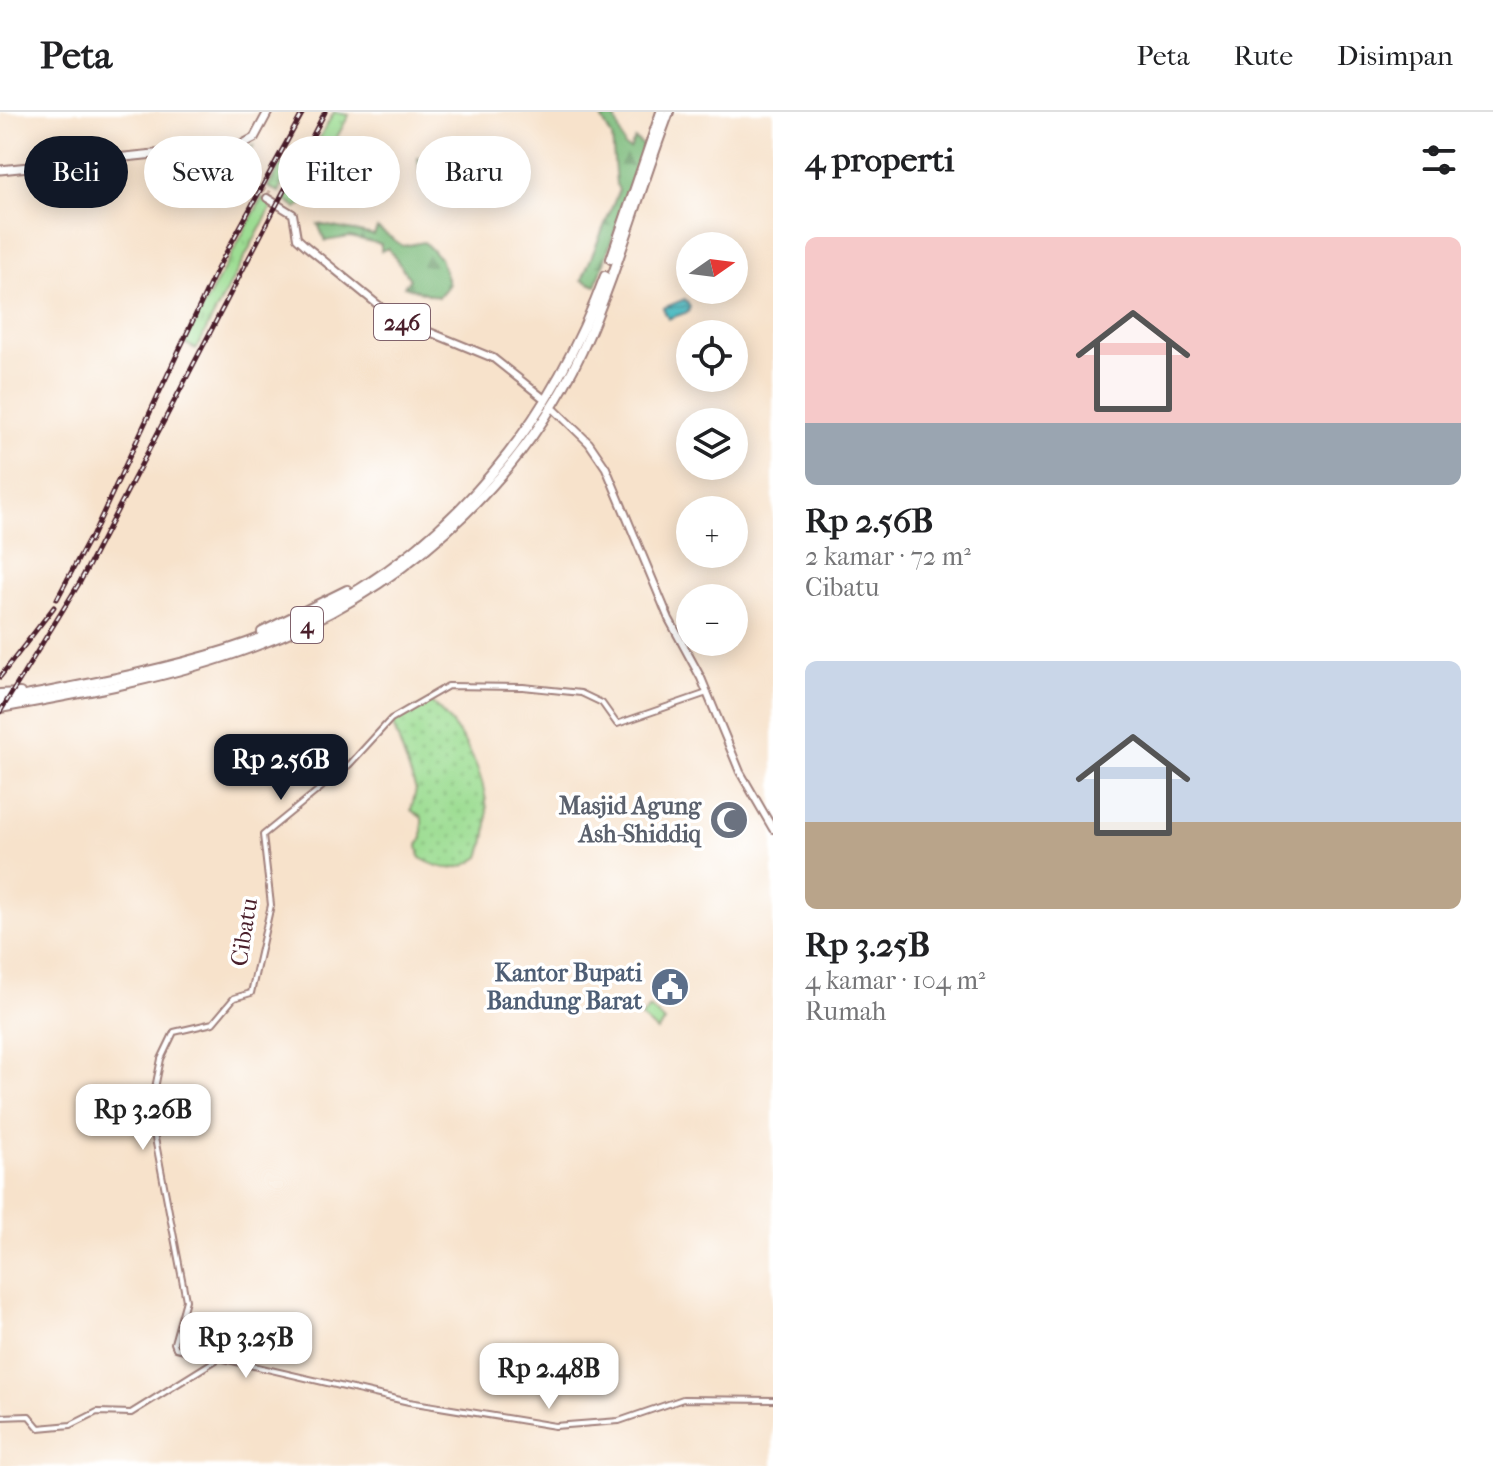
<!DOCTYPE html>
<html lang="id">
<meta charset="utf-8">
<style>
body{margin:0;font-family:"IM FELL French Canon",serif;background:#f2f2f2;color:#202124;height:100vh;display:flex;flex-direction:column;font-size:30px;white-space:nowrap}
*{box-sizing:border-box;margin:0}
p{font-size:26px;color:#757577}
.icon{flex:none;width:44px;height:44px;fill:none;stroke:currentColor;stroke-width:2;stroke-linecap:round;stroke-linejoin:round}
.map{position:relative;flex:1;overflow:hidden}
.details{display:flex;flex-direction:column;background:#fff;width:720px}
.details>*{flex:none}
.top-card{position:absolute;left:24px;top:24px;width:628px;height:72px;display:flex;gap:16px}
.needle{width:52px;rotate:76deg}
.buttons{position:absolute;left:676px;top:120px;display:grid;gap:16px}
.buttons a{display:grid;place-items:center;width:72px;height:72px;border-radius:50%;background:#fff;box-shadow:0 4px 20px #0003;font-size:40px}
.price{position:absolute;translate:-50% -68px;padding:0 18px;border-radius:16px;background:#fff;color:#222;font-size:26px;line-height:52px;filter:drop-shadow(0 2px 4px #0008)}
.price::after{content:'';position:absolute;left:50%;top:48px;width:24px;height:18px;margin-left:-12px;background:inherit;clip-path:polygon(0 0,100% 0,50% 100%)}
.price.active{background:#111827;color:#fff}
ul{padding:0;list-style:none}
li{display:grid;align-content:center;gap:16px;height:424px;padding:0 32px}
li span{display:grid;place-items:center;height:248px;border-radius:12px;color:#555}
li>.icon{margin-inline-start:auto}
span .icon{width:144px;height:144px;fill:#fffc;stroke-width:1}
li b{font-size:34px}
h2{display:flex;justify-content:space-between;align-items:center;height:96px;padding:0 32px;font-size:34px}
.tag{padding:0 28px;border-radius:36px;background:#fff;box-shadow:0 4px 20px #0003;font-size:28px;line-height:72px}
.tag.active{background:#111827;color:#fff}
header{display:flex;align-items:center;gap:48px;box-sizing:border-box;height:112px;padding:0 40px;background:#fff;border-bottom:2px solid #e0e0e0}
header strong{font-size:38px}
nav{display:flex;gap:44px;margin-inline-start:auto;font-size:28px}
main{display:flex;flex:1;min-height:0}
.map>svg:first-child{display:block}
.grass{fill:url(#grass-tufts);stroke:#747e5f;stroke-width:2}
.forest{fill:url(#forest-firs);stroke:#646e54;stroke-width:2}
.park{fill:url(#park-dots);stroke:#747e5f;stroke-width:2}
.garden{fill:url(#garden-furrows);stroke:#747e5f;stroke-width:2}
.pitch{fill:#9ddd93;stroke:#747e5f;stroke-width:2}
.water{fill:url(#water-rules);stroke:#4a6c76;stroke-width:2}
.lines{fill:none;stroke-linecap:round;stroke-linejoin:round}
.primary-tunnel{stroke:#d4bbab;stroke-width:6;stroke-dasharray:6 3;stroke-linecap:butt}
.tertiary-casing{stroke:#a0807b;stroke-width:8}
.primary-casing{stroke:#a0807b;stroke-width:10}
.trunk-casing{stroke:#a0807b;stroke-width:11}
.motorway-casing{stroke:#a0807b;stroke-width:12}
.tertiary{stroke:#fff;stroke-width:4}
.primary{stroke:#fff;stroke-width:6}
.trunk{stroke:#fff;stroke-width:7}
.motorway{stroke:#fff;stroke-width:8}
.rail-casing{stroke:#4a1f2b;stroke-width:5}
.rail{stroke:#fff;stroke-width:2;stroke-dasharray:6;stroke-linecap:butt}
.labels{text-anchor:middle;stroke-width:7;stroke-linejoin:round;paint-order:stroke}
.shield{fill:#fff;stroke:#80626b;stroke-width:2}
.shield-label{font-size:22px;font-weight:bold;fill:#4a1f2b}
.worship-label{font-size:24px;font-weight:bold;fill:#5b616d;stroke:#fff;text-anchor:end}
.street-label{font-size:24px;fill:#4a1f2b;stroke:#fff}
.service-label{font-size:24px;font-weight:bold;fill:#4e5e75;stroke:#fff;text-anchor:end}
</style>
<header>
<strong>Peta</strong>
<nav><a>Peta</a><a>Rute</a><a>Disimpan</a></nav>
</header>
<main>
<div class="map">
<svg width="773" height="1354" viewBox="0 0 773 1354">
<defs>
<pattern id="grass-tufts" width="24" height="20" patternUnits="userSpaceOnUse" patternTransform="scale(2)"><rect width="24" height="20" fill="#9ddd93"/><path d="M3 7l-1-3M5 7V3M7 7l1-3M15 17l-1-3M17 17v-4M19 17l1-3" fill="none" stroke="#89bd7f"/></pattern>
<pattern id="forest-firs" width="22" height="20" patternUnits="userSpaceOnUse" patternTransform="scale(2)"><rect width="22" height="20" fill="#7ebc7d"/><path d="M5 1l3.5 6h-7zM16 11l3.5 6h-7z" fill="#699867"/></pattern>
<pattern id="park-dots" width="8" height="8" patternUnits="userSpaceOnUse" patternTransform="scale(2)"><rect width="8" height="8" fill="#9ddd93"/><path d="M2 2h.1M6 6h.1" fill="none" stroke="#89bd7f" stroke-width="1.8" stroke-linecap="round"/></pattern>
<pattern id="garden-furrows" width="10" height="10" patternUnits="userSpaceOnUse" patternTransform="scale(2)"><rect width="10" height="10" fill="#9ddd93"/><path d="M-1 1l2-2M0 10L10 0M9 11l2-2" fill="none" stroke="#89bd7f"/></pattern>
<pattern id="water-rules" width="6" height="5" patternUnits="userSpaceOnUse" patternTransform="scale(2)"><rect width="6" height="5" fill="#4ab9c0"/><path d="M0 2.5h6" fill="none" stroke="#40969c"/></pattern>
</defs>
<rect width="100%" height="100%" fill="#fff"/>
<filter id="ink" filterUnits="userSpaceOnUse"><feTurbulence type="fractalNoise" baseFrequency=".0125" numOctaves="2"/><feDisplacementMap in="SourceGraphic" scale="16" xChannelSelector="R" yChannelSelector="G"/><feConvolveMatrix kernelMatrix="1 2 1 2 8 2 1 2 1" color-interpolation-filters="sRGB"/></filter>
<filter id="wash" filterUnits="userSpaceOnUse"><feTurbulence type="fractalNoise" baseFrequency=".006" numOctaves="4" result="noise"/><feDisplacementMap in="SourceGraphic" scale="32" xChannelSelector="R" yChannelSelector="G"/><feGaussianBlur stdDeviation="1.8" result="paint"/><feColorMatrix in="noise" values="0 0 0 0 0 0 0 0 0 0 0 0 0 0 0 0 0 1.4 0 .05"/><feComposite in="paint" operator="in"/></filter>
<g filter="url(#wash)">
<rect width="100%" height="100%" fill="#f7e2cb"/>
<g class="grass">
<polygon points="334,0 349,3 312,71 309,88 296,96 285,88"/>
<polygon points="281,52 288,56 279,80 268,75"/>
<polygon points="262,86 272,94 196,237 184,231"/>
</g>
<g class="forest">
<polygon points="598,0 613,0 625,35 630,37 635,27 644,34 596,174 582,168 619,78 616,72 612,25"/>
<polygon points="448,33 444,55 451,56 450,70 420,63 418,46 434,47 436,35"/>
<polygon points="318,112 374,123 377,116 403,134 424,130 440,146 449,173 438,185 404,174 410,167 388,136 381,139 381,132 350,125 325,129"/>
</g>
<path class="park" d="M 430,589 C 472,626 501,690 480,745 C 458,761 443,759 420,746 L 418,733 L 422,727 L 422,706 L 411,698 L 416,678 L 392,610 Z"/>
<polygon class="garden" points="253,34 244,55 257,64 254,68 238,50 241,40"/>
<polygon class="pitch" points="650,896 665,910 657,919 641,905"/>
<polygon class="water" points="685,187 690,195 688,200 668,207 663,196"/>
</g>
<g filter="url(#ink)">
<g class="lines">
<polyline class="primary-tunnel" points="252,71 270,82"/>
<g class="tertiary-casing">
<g id="tertiary">
<polyline points="707,581 617,612 602,591 581,581 523,575 448,574 391,607 349,653 263,723 271,793 251,881 234,886 213,911 174,920 161,947 150,1000 186,1188 174,1231 176,1236 409,1290 555,1314 619,1309 683,1287 773,1288"/>
<polyline points="0,1305 29,1304 39,1316 71,1313 97,1300 131,1301 216,1248"/>
</g>
</g>
<g class="primary-casing">
<g id="primary">
<polyline points="231,35 237,61 250,74"/>
<polyline points="267,86 293,102 297,126 307,135 393,205 493,246 542,285"/>
<polyline points="555,298 589,331 606,356 669,507 701,566 740,660 773,717"/>
</g>
</g>
<g class="trunk-casing">
<polyline id="trunk" points="0,58 241,33 254,26 268,0"/>
</g>
<g class="motorway-casing">
<g id="motorway">
<polyline points="611,147 661,0"/>
<polyline points="262,520 347,478"/>
<polyline points="0,582 20,581"/>
<path d="M 0,589 C 75,574 153,561 226,538 C 411,480 539,343 605,164"/>
<path d="M 0,596 C 84,581 173,565 253,535 C 394,484 518,376 582,239 C 617,162 639,79 669,0"/>
</g>
</g>
<use href="#tertiary" class="tertiary"/>
<use href="#primary" class="primary"/>
<use href="#trunk" class="trunk"/>
<use href="#motorway" class="motorway"/>
<g class="rail-casing">
<g id="rail">
<polyline points="90,429 216,159 303,0"/>
<polyline points="57,487 89,427"/>
<polyline points="0,565 54,495"/>
<polyline points="0,600 80,470 325,0"/>
</g>
</g>
<use href="#rail" class="rail"/>
</g>
</g>
<defs>
<g id="mosque-disc" transform="scale(2)"><circle r="9.5" fill="#6b7280" stroke="#fff"/><path d="M3.5-4.9A6 6 0 1 0 3.5 4.9A5 5 0 1 1 3.5-4.9Z" fill="#fff"/></g>
<g id="civic-disc" transform="scale(2)"><circle r="9.5" fill="#5c6f8a" stroke="#fff"/><path d="M-.6-6.5H3V-4.5H.6V-3L4-1V1h2V6H-6V1h2V-1L-.6-3ZM-1.2 2.5V6h2.4V2.5Z" fill="#fff"/></g>
</defs>
<g fill-rule="evenodd">
<use href="#mosque-disc" x="729" y="708"/>
<use href="#civic-disc" x="670" y="875"/>
</g>
<g class="labels">
<g class="shield">
<rect x="374" y="192" width="56" height="36" rx="6"/>
<rect x="291" y="495" width="32" height="36" rx="6"/>
</g>
<g class="shield-label">
<text x="402" y="218">246</text>
<text x="307" y="521">4</text>
</g>
<g class="worship-label">
<text x="701" y="702">Masjid Agung<tspan x="701" dy="28">Ash-Shiddiq</tspan></text>
</g>
<g class="street-label">
<text transform="translate(244 820) rotate(-81)" y="8">Cibatu</text>
</g>
<g class="service-label">
<text x="642" y="869">Kantor Bupati<tspan x="642" dy="28">Bandung Barat</tspan></text>
</g>
</g>
</svg>
<div class="buttons">
<a><svg class="needle" viewBox="-14 -14 28 28"><path d="M0-13l5 13h-10z" fill="#e53935"/><path d="M0 13l5-13h-10z" fill="#757577"/></svg></a>
<a><svg class="icon" aria-label="locate" viewBox="0 0 24 24"><circle cx="12" cy="12" r="6"/><path d="M12 2v4M12 18v4M2 12h4M18 12h4"/></svg></a>
<a><svg class="icon" aria-label="layers" viewBox="0 0 24 24"><path d="M12 4l9 5-9 5-9-5zM3 14l9 5 9-5"/></svg></a>
<a>+</a>
<a>−</a>
</div>
<b class="price active" style="left:281px;top:690px">Rp 2.56B</b>
<b class="price" style="left:143px;top:1040px">Rp 3.26B</b>
<b class="price" style="left:246px;top:1268px">Rp 3.25B</b>
<b class="price" style="left:549px;top:1299px">Rp 2.48B</b>
<div class="top-card">
<a class="tag active">Beli</a>
<a class="tag">Sewa</a>
<a class="tag">Filter</a>
<a class="tag">Baru</a>
</div>
</div>
<section class="details">
<h2>4 properti<svg class="icon" aria-label="filters" viewBox="0 0 24 24"><path d="M4 7h16M4 17h16"/><circle cx="9" cy="7" r="2"/><circle cx="15" cy="17" r="2"/></svg></h2>
<ul>
<li><span style="background:linear-gradient(#f6c9c9 75%,#9aa5b1 0)"><svg class="icon" aria-label="home" viewBox="0 0 24 24"><path d="M3 11l9-7 9 7M6 9v11h12V9"/></svg></span><div><b>Rp 2.56B</b><p>2 kamar · 72 m²</p><p>Cibatu</p></div></li>
<li><span style="background:linear-gradient(#c9d6e8 65%,#b9a48a 0)"><svg class="icon" aria-label="home" viewBox="0 0 24 24"><path d="M3 11l9-7 9 7M6 9v11h12V9"/></svg></span><div><b>Rp 3.25B</b><p>4 kamar · 104 m²</p><p>Rumah</p></div></li>
</ul>
</section>
</main>
